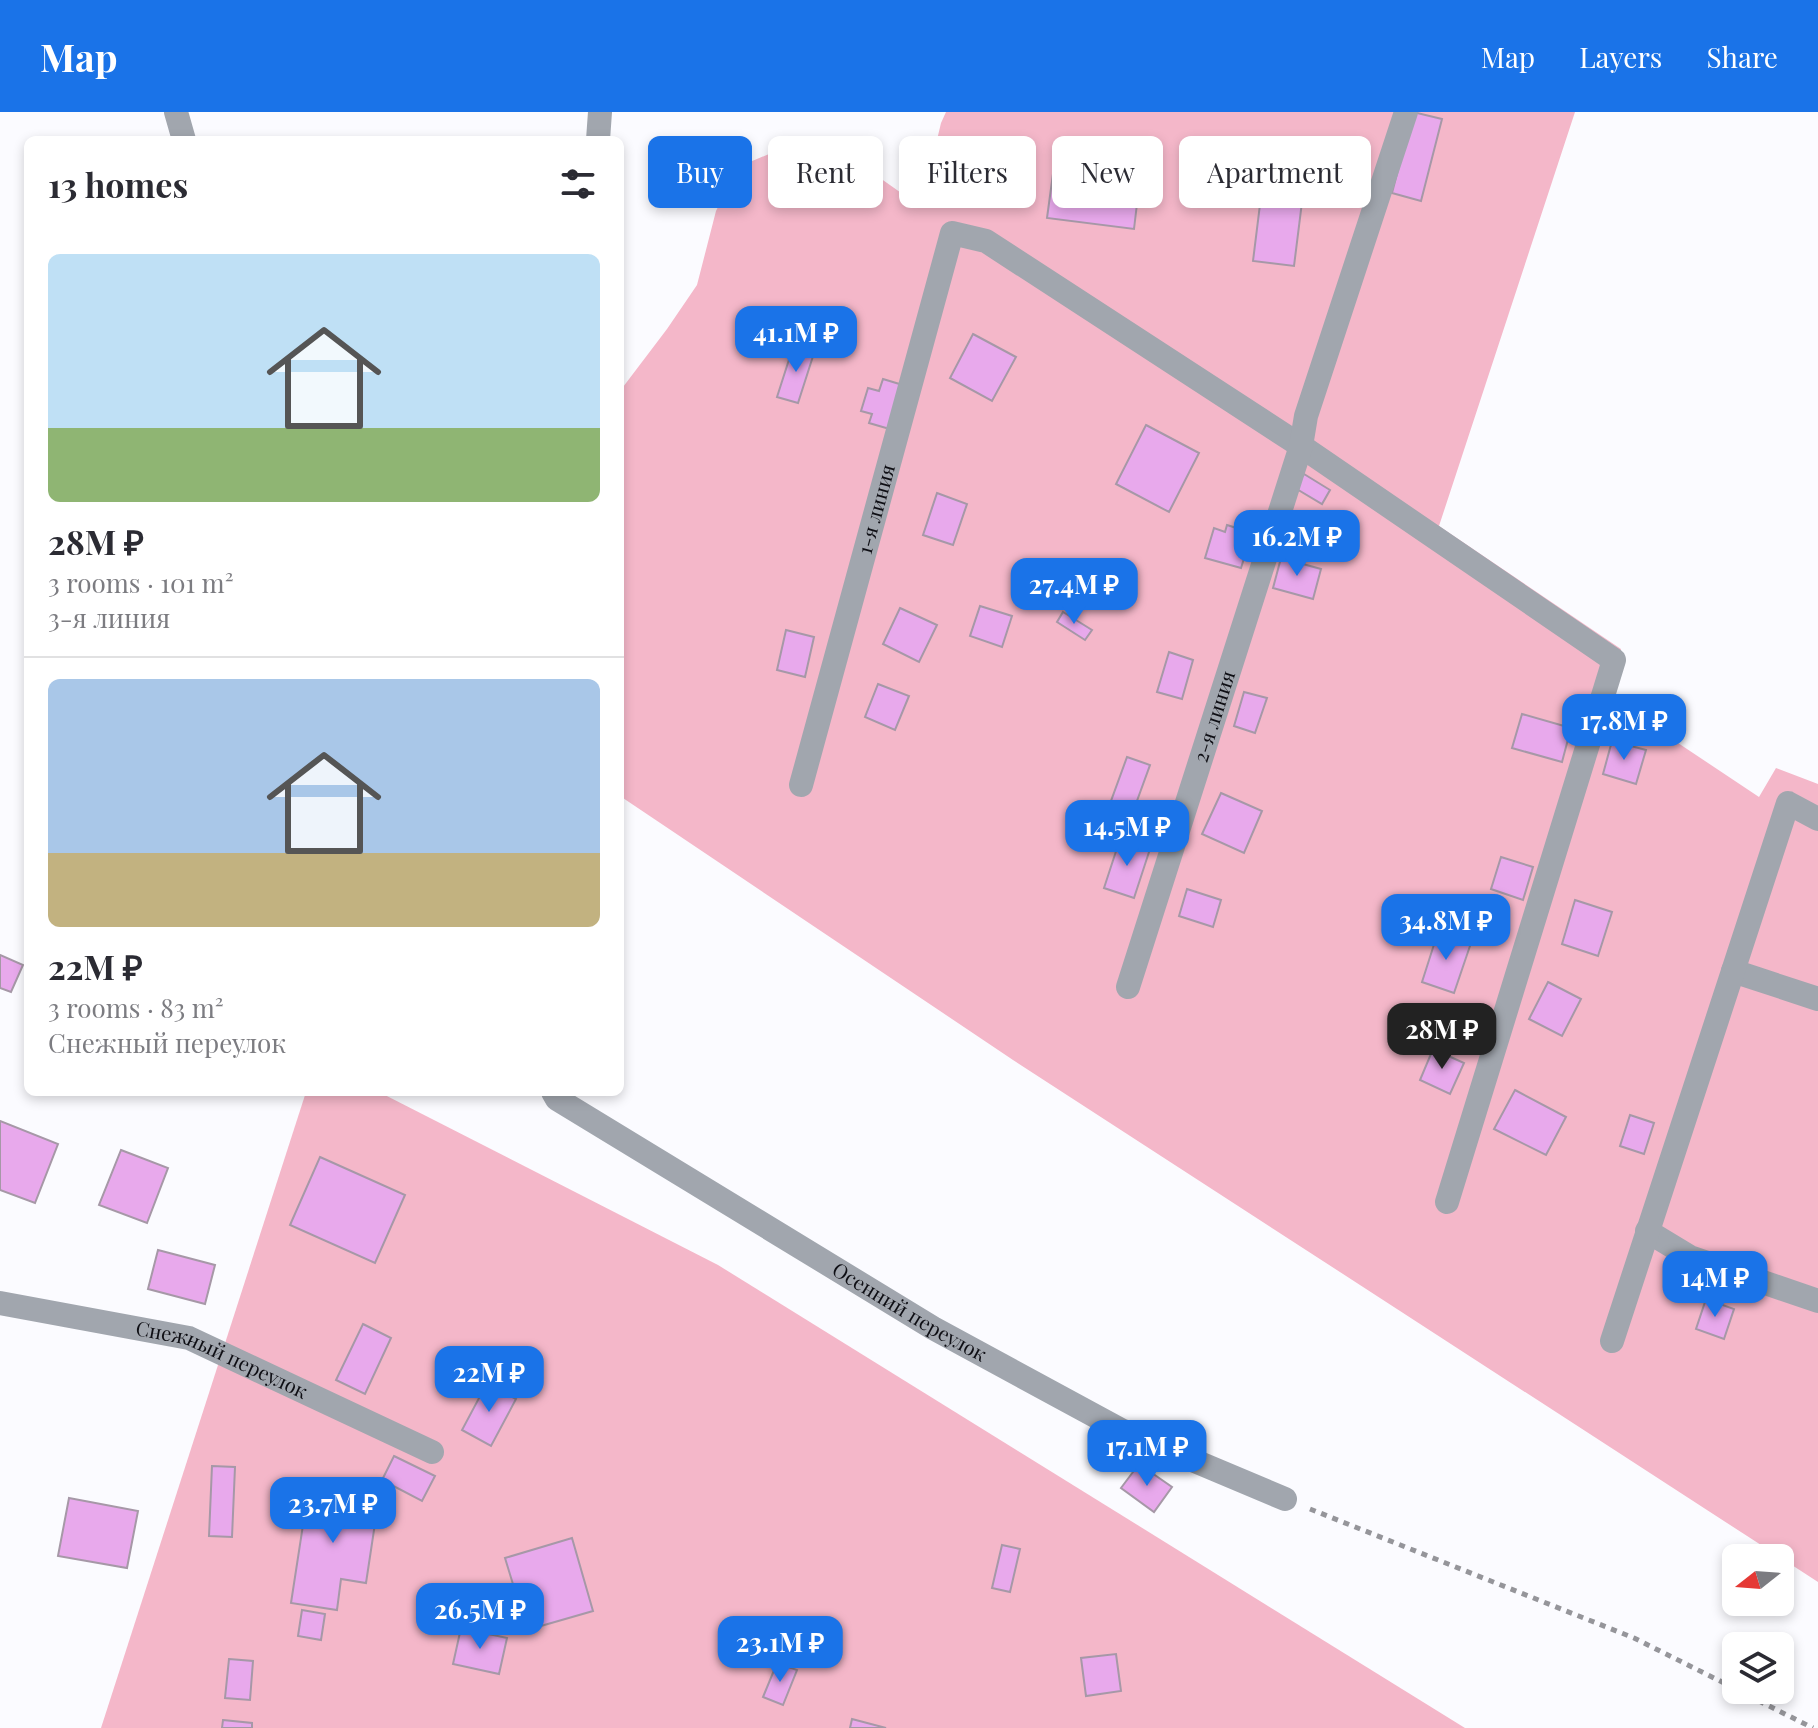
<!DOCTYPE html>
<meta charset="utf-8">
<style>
body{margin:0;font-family:"Playfair Display",serif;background:#f7f7f7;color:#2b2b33;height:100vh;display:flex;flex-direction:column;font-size:30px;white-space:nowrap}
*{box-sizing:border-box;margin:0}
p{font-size:26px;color:#7c7c81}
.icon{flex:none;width:44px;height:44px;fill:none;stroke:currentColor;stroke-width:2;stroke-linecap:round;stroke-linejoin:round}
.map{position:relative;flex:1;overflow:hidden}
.drawer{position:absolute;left:24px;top:24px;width:600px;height:960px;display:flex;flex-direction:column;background:#fff;border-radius:12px;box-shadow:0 4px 12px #0003}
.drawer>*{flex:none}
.guide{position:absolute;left:648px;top:24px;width:760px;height:72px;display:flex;gap:16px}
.needle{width:52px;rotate:253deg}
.tools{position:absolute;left:1722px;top:1432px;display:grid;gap:16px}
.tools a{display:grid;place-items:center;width:72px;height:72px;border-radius:12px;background:#fff;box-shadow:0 4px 12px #0003;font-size:40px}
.price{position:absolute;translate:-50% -68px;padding:0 18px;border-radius:16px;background:#1a73e8;color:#fff;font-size:26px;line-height:52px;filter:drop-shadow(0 2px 4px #0008)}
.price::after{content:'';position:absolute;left:50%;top:48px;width:24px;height:18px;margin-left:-12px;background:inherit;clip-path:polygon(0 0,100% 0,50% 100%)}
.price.selected{background:#222;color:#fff}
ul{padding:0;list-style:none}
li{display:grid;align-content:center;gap:16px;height:424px;padding:0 24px}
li+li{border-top:2px solid #e1e1e2}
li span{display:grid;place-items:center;height:248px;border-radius:12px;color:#555}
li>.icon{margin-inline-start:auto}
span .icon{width:144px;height:144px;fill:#fffc;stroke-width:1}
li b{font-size:34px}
h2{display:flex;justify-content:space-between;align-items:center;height:96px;padding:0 24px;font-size:34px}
.chip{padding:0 28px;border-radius:12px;background:#fff;box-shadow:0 4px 12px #0003;font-size:28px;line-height:72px}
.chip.selected{background:#1a73e8;color:#fff}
header{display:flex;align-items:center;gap:48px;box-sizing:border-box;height:112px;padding:0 40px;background:#1a73e8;color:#fff}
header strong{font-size:38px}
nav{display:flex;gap:44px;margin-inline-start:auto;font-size:28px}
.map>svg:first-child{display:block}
.green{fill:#f4b7c9}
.building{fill:#e8a9ec;stroke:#a698a7;stroke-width:2}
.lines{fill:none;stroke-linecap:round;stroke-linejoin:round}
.path{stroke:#95959a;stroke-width:5;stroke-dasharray:6 6;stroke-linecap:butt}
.minor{stroke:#a1a6ae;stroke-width:24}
.labels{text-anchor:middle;stroke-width:8;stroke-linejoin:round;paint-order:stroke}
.street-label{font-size:20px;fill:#0e0e14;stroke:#fff}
</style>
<header>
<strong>Map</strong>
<nav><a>Map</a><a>Layers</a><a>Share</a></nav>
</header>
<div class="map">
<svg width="1818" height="1616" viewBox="0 0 1818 1616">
<rect width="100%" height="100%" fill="#fbfbff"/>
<g class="green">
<polygon points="946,0 1575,0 1439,414 1621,537 1612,587 1759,685 1776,656 1818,672 1818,1470 1013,948 620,684 620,279 667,217 697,173 716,99 738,55 776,39 837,48 880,66 921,95 941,11"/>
<polygon points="306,980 379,980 718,1153 1465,1616 101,1616"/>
</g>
<g class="building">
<polygon points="1413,0 1442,7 1421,89 1392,81"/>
<polygon points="1268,28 1309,34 1294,154 1253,149"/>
<polygon points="1055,47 1141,58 1134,117 1047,106"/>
<polygon points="973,222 1016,245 992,289 950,266"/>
<polygon points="794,232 815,238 798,291 777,285"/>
<polygon points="883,267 906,274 893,318 869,311 872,302 861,299 868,276 879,279"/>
<polygon points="1146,313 1199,341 1169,400 1116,372"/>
<polygon points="1304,362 1330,378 1322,392 1295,376"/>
<polygon points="937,381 967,392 953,433 923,423"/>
<polygon points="1227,413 1252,421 1241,456 1205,446 1214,416 1225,420"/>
<polygon points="1281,446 1321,457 1313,487 1273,476"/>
<polygon points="980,494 1012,504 1002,535 970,524"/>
<polygon points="900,496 937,513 919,550 883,532"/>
<polygon points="1063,500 1092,518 1085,528 1057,510"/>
<polygon points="786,518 814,525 805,565 777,558"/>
<polygon points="1169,540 1193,548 1182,587 1157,580"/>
<polygon points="878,572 909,584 895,618 865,605"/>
<polygon points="1244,580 1267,586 1255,621 1234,614"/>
<polygon points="1522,602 1571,616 1562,650 1512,636"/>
<polygon points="1612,629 1646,638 1636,672 1603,662"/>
<polygon points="1127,645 1150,653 1134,697 1111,689"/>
<polygon points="1221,681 1262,699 1244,741 1202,722"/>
<polygon points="1120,727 1150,737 1134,786 1104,776"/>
<polygon points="1501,745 1533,755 1523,788 1491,777"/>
<polygon points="1187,777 1221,788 1213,815 1179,804"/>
<polygon points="1575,788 1612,800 1598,844 1562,832"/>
<polygon points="1438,820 1471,831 1454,881 1422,870"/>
<polygon points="0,843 23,853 11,880 0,876"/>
<polygon points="1548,870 1581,887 1562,924 1529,907"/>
<polygon points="1433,937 1464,951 1450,982 1420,968"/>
<polygon points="1515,978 1566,1005 1546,1043 1494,1017"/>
<polygon points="1630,1003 1654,1011 1644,1042 1620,1034"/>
<polygon points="0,1009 58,1032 35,1091 0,1078"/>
<polygon points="121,1038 168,1056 147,1111 99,1093"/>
<polygon points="320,1045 405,1083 375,1151 290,1113"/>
<polygon points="158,1138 215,1153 205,1192 148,1177"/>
<polygon points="1706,1187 1734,1197 1724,1227 1696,1217"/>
<polygon points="363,1212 391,1226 365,1282 336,1268"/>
<polygon points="487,1271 516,1287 491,1334 462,1318"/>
<polygon points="394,1344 435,1364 422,1389 382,1368"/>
<polygon points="1139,1352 1172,1375 1154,1400 1121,1376"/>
<polygon points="212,1354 235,1355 232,1425 209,1424"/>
<polygon points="309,1374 379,1385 366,1471 341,1467 337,1498 291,1491"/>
<polygon points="69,1386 138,1399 127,1456 58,1444"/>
<polygon points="572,1426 593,1499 527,1518 505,1446"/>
<polygon points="1002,1433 1020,1437 1010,1480 992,1476"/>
<polygon points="302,1498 325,1502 321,1528 298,1524"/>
<polygon points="461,1516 507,1526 499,1562 453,1552"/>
<polygon points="1116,1542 1121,1579 1086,1584 1081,1546"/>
<polygon points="229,1547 253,1549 250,1588 225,1586"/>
<polygon points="777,1551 797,1558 783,1593 763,1585"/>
<polygon points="852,1607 886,1616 850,1616"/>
<polygon points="223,1608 252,1611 252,1616 222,1616"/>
</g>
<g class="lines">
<g class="path">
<polyline points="1310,1397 1634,1526 1736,1577"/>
<polyline points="1737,1578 1813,1616"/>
</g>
<g class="minor">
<polyline points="176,0 184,28"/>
<polyline points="598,28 600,0"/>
<path id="s1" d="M 801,673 L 952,121 L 986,129 L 1301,334 L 1614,548 L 1447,1090"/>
<polyline points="1733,859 1818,887"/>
<path id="s2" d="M 1128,875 L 1301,334 L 1306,304 L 1406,0"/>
<path id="s3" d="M 553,980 L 557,987 L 933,1216 L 1121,1318 L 1285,1387"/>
<polyline points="1647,1119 1690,1145 1818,1189"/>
<path id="s4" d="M 0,1191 L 189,1226 L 432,1340"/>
<polyline points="1612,1229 1788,691 1818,707"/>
</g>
</g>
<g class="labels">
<g class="street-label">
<text dy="7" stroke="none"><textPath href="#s1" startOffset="286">1-я линия</textPath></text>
<text dy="7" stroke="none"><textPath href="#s2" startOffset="284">2-я линия</textPath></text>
<text dy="7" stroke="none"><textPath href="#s3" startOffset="420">Осенний переулок</textPath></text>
<text dy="7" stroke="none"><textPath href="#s4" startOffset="230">Снежный переулок</textPath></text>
</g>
</g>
</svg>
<div class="tools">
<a><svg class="needle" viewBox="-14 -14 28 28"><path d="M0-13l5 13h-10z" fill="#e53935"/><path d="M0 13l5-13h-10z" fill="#7c7c81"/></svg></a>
<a><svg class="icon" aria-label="layers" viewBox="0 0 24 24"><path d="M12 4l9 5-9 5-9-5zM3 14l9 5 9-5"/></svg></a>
</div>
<b class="price" style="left:796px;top:262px">41.1M ₽</b>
<b class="price" style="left:1297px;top:466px">16.2M ₽</b>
<b class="price" style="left:1074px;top:514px">27.4M ₽</b>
<b class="price" style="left:1624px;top:650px">17.8M ₽</b>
<b class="price" style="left:1127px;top:756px">14.5M ₽</b>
<b class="price" style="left:1446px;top:850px">34.8M ₽</b>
<b class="price selected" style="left:1442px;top:959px">28M ₽</b>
<b class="price" style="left:1715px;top:1207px">14M ₽</b>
<b class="price" style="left:489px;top:1302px">22M ₽</b>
<b class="price" style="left:1147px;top:1376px">17.1M ₽</b>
<b class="price" style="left:333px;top:1433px">23.7M ₽</b>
<b class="price" style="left:480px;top:1539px">26.5M ₽</b>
<b class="price" style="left:780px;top:1572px">23.1M ₽</b>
<div class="guide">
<a class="chip selected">Buy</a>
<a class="chip">Rent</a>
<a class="chip">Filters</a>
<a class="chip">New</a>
<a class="chip">Apartment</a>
</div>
<section class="drawer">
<h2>13 homes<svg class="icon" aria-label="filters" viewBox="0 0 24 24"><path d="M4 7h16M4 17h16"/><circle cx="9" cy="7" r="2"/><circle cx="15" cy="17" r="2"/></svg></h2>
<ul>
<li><span style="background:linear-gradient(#bfe0f5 70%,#8fb573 0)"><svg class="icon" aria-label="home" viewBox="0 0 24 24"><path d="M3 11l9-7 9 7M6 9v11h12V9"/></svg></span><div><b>28M ₽</b><p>3 rooms · 101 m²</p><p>3-я линия</p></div></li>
<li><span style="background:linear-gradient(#a9c7e8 70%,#c2b280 0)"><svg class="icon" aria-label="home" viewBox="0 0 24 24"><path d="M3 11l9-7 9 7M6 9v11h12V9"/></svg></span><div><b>22M ₽</b><p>3 rooms · 83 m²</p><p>Снежный переулок</p></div></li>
</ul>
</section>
</div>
